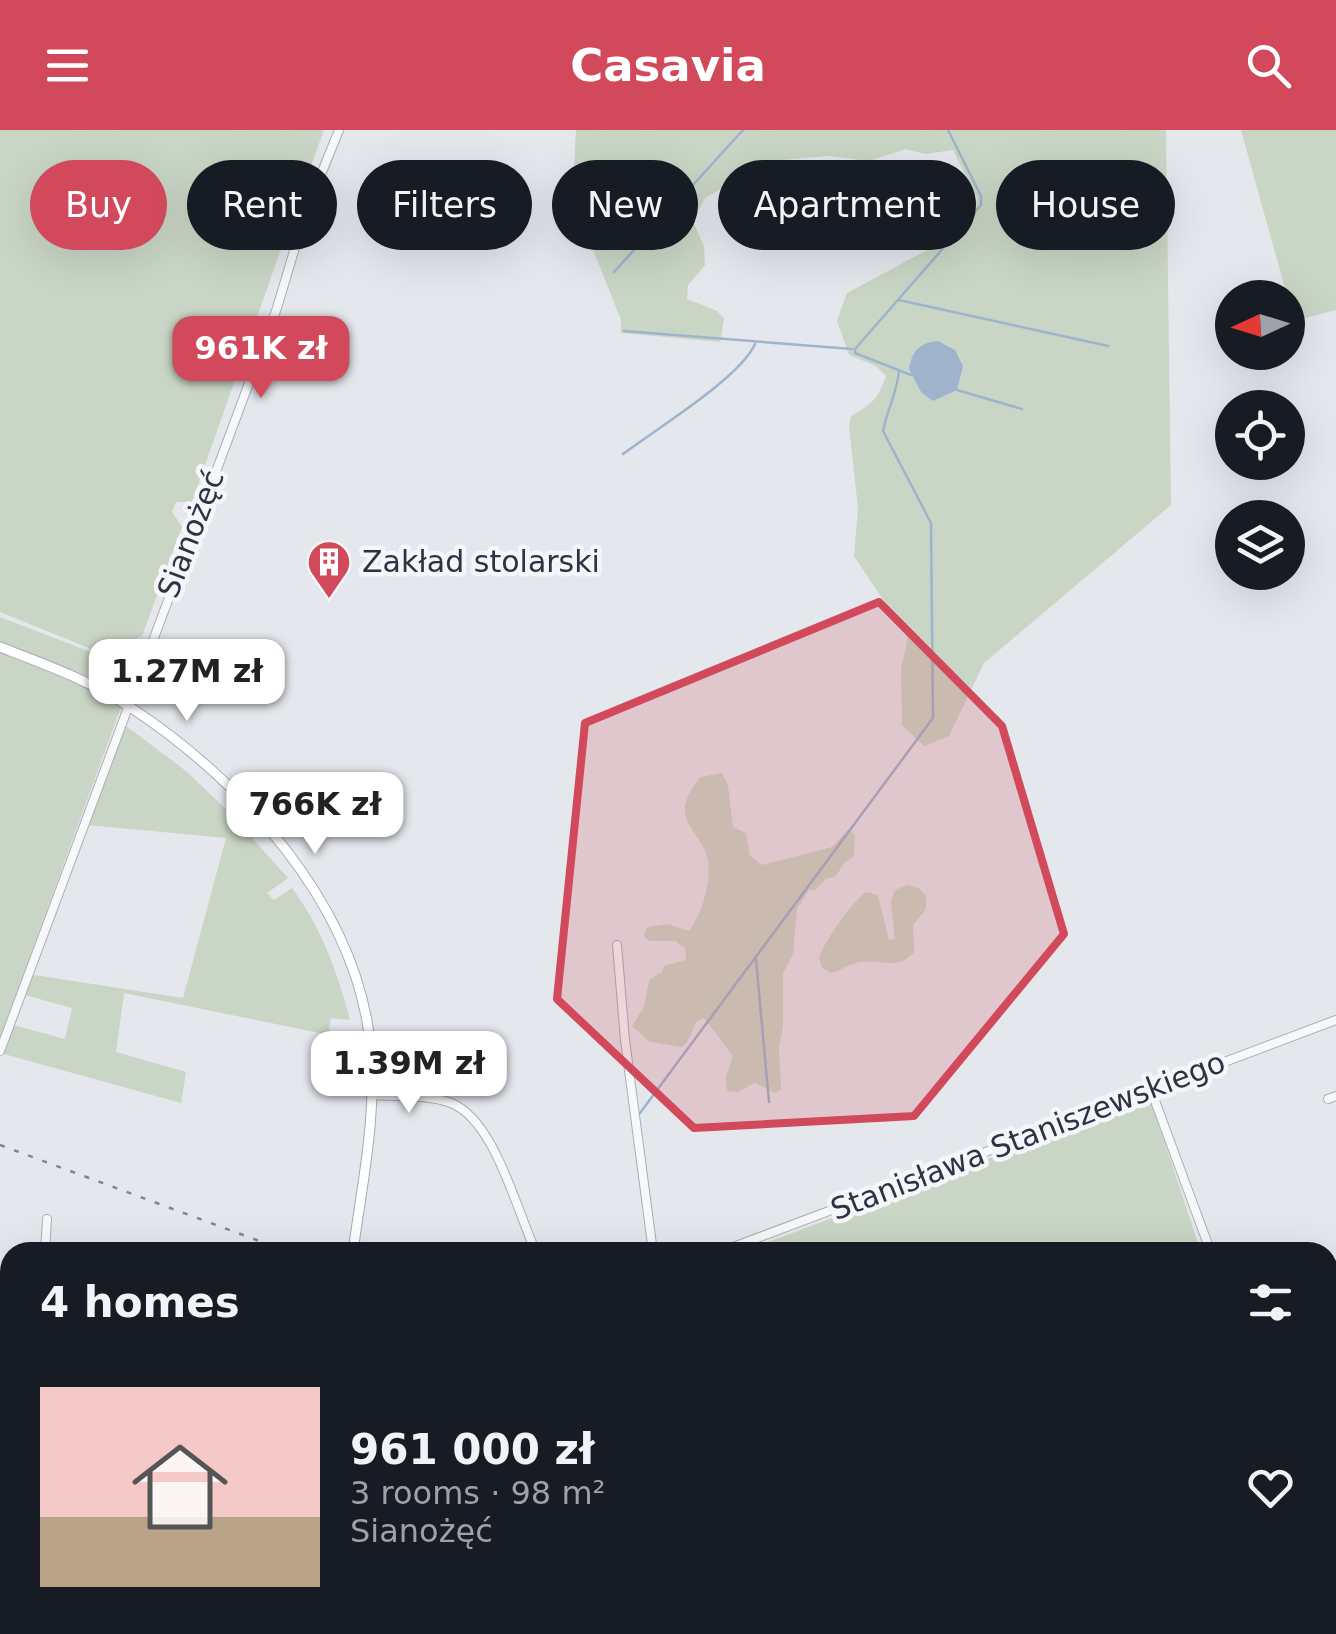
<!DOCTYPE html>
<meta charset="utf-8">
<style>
body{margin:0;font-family:"DejaVu Sans",sans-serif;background:#242831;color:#f1f3f6;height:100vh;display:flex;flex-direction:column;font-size:38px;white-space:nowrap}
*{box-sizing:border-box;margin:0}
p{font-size:32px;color:#9ea1a6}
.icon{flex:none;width:55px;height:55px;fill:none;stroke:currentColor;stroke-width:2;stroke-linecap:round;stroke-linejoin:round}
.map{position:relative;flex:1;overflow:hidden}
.details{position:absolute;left:0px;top:1112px;width:1338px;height:392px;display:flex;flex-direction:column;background:#171b24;border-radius:30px 30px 0 0;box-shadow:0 10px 40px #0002}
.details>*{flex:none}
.guide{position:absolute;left:30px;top:30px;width:1278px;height:90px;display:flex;gap:20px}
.needle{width:65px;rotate:266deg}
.buttons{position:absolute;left:1215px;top:150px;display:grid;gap:20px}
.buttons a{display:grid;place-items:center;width:90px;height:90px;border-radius:50%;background:#171b24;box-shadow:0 10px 40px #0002;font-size:50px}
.price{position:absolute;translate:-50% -85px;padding:0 22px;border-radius:20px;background:#fff;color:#222;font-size:32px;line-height:65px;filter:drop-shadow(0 2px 5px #0008)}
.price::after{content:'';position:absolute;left:50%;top:60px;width:30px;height:22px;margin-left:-15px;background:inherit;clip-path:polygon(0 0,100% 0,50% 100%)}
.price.active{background:#d1495b;color:#fff}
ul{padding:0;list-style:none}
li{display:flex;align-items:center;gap:30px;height:250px;padding:0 40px}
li+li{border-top:2px solid #363941}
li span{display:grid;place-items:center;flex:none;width:280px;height:200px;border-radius:0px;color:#555}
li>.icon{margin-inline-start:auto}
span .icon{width:120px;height:120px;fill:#fffc;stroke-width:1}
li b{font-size:42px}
h2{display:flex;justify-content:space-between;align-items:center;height:120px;padding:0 40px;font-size:42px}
.tag{padding:0 35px;border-radius:45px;background:#171b24;box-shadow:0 10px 40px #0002;font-size:35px;line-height:90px}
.tag.active{background:#d1495b;color:#fff}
header{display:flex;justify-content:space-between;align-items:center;height:130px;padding:0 40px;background:#d1495b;color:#fff;font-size:45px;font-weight:700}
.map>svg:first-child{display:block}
.green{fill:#c9d6c5}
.water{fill:#9fb4cc}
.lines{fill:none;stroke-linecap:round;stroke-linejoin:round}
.stream{stroke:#9fb4cc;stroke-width:2.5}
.minor-casing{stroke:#a9aeb7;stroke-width:10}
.major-casing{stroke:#a3abb8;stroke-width:11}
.minor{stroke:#f7f8fa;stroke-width:8}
.major{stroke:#fff;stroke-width:9}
.rail{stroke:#7d8696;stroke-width:2.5;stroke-dasharray:5 10;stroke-linecap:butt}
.marked{fill:#d1495b;fill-opacity:0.2;stroke:#d1495b;stroke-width:8;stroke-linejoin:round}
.labels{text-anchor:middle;stroke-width:9;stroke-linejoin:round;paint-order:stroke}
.street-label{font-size:30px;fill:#2b3445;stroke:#f4f6f9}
.poi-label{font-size:30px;fill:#2b3445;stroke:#f4f6f9;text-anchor:start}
</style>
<header><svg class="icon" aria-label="menu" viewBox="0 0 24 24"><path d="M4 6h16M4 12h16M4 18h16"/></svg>Casavia<svg class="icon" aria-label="search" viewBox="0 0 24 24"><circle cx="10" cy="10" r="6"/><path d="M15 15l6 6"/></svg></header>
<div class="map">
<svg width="1336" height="1504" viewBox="0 0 1336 1504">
<rect width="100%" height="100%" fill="#e4e7ec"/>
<g class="green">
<polygon points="0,0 324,0 298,72 291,79 293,85 192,372 176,372 172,382 182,397 142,506 101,523 0,482"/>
<path d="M 576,0 L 1166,0 L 1171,375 L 984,533 L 949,606 L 924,616 L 902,595 L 901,539 L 908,507 L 854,426 L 858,379 L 849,296 L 851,286 C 871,275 879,268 886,246 L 876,236 L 849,225 L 837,191 L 847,163 L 942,112 L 976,77 L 977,68 L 953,20 L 925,24 L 906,19 L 869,31 L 828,26 L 771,31 L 705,68 L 693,91 L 704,117 L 705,135 L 688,155 L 687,169 L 717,181 L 724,188 L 720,212 L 621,203 L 621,190 L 584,97 L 573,56 Z"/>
<polygon points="1241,0 1336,0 1336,180 1294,191"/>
<polygon points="0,487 135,539 0,908"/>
<path d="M 126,596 L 186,641 L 230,683 L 288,748 L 267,763 L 274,770 L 292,758 C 321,797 338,843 350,890 L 331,888 L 329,899 L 334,906 L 124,863 L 116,922 L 186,942 L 181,973 L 4,924 L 13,895 L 65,909 L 72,878 L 25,865 L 34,845 L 183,868 L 226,708 L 88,695 Z"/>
<path d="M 722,643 L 728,655 L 733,697 L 746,703 L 750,726 L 762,735 L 832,717 L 848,700 L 855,705 L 854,726 L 844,733 L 836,746 L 826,749 L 815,760 L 809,760 L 797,779 L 793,824 L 783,844 L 783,897 L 779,918 L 781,959 L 775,963 L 755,953 L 737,962 L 727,961 L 726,947 L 733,926 L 704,888 L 697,891 L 688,911 L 682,917 L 650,912 L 632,896 L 644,877 L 649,850 L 662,842 L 664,836 L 686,830 L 685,818 L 675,811 L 649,811 L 644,806 L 647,797 L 668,794 L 689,801 C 702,785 713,747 707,726 C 703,711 688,699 685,683 C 683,669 693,658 700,647 Z"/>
<path d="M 907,755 L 919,758 L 926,766 L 926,779 L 913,795 L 914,822 C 896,844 877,825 853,834 C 845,836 840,841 831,843 L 822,838 L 819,828 C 826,809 849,775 866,762 L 878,765 L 889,810 L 895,809 L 891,771 L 895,760 Z"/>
<polygon points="1150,968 1201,1122 742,1122"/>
<polygon points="415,1495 1078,1495 1078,1504 421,1504"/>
</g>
<path class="water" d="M 938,211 L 955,220 L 963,236 L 957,260 L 933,271 L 921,262 L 909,239 C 912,221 919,213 938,211 Z"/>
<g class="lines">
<g class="stream">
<polyline points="614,142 743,0"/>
<polyline points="899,170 1108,216"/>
<polyline points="624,201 852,219"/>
<polyline points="911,245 855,223 855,219 981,75 981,66 948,0"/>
<polyline points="957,260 1022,279"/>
<path d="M 623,324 C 656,299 740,248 755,214"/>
<polyline points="756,829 769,972"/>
<path d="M 640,983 L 933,588 L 931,393 L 883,301 C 887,280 897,263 899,241"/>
</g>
<g class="minor-casing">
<g id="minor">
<polyline points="617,815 625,910 653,1122"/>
<polyline points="0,921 277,178 305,84 339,0"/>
<polyline points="359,929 371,928"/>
<polyline points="1151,960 1210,1120"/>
<path d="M 373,965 C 398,967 428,964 451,973 C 495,990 517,1082 536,1122"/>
<polyline points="1328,969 1336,966"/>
<polyline points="45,1122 47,1089"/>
<polyline points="720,1122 1336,890"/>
<polyline points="0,1171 10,1171"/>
<polyline points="0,1302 10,1298"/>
<polyline points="2,1435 10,1456"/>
<polyline points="25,1495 28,1504"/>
<polyline points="111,1495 114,1504"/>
<polyline points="213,1495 218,1504"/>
<polyline points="399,1495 404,1504"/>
<polyline points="272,1504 287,1495"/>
<polyline points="1093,1504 1094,1495"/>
</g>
</g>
<g class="major-casing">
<g id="major">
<path d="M 0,517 C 44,534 91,551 130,577 C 242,651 355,774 370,912 C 378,982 362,1053 353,1122"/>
<polyline points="0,1385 10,1381"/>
<polyline points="0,1399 10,1394"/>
<polyline points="1295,1495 1336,1499"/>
</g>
</g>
<use href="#minor" class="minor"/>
<use href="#major" class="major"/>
<g class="rail">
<polyline points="0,1015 289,1122"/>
<polyline points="1328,1460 1336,1461"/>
</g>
</g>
<path class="marked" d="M 879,472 L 1002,596 L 1064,804 L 914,986 L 694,998 L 557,869 L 585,593 Z"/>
<defs>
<g id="building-pin" transform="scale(2.25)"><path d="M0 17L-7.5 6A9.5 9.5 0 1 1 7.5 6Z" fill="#d1495b" stroke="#f4f6f9"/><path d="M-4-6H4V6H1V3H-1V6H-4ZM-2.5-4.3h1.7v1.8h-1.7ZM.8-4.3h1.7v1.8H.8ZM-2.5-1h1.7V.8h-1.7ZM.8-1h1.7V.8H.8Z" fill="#fff"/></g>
</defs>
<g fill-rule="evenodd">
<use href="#building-pin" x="329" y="432"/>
</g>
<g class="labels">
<g class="street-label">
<text transform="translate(191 404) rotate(-69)" y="10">Sianożęć</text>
<text transform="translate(1028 1006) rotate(-21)" y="10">Stanisława Staniszewskiego</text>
</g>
<g class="poi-label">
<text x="362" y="442">Zakład stolarski</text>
</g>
</g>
</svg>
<div class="buttons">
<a><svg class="needle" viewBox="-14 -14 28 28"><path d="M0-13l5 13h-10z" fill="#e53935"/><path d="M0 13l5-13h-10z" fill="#9ea1a6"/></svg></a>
<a><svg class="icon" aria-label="locate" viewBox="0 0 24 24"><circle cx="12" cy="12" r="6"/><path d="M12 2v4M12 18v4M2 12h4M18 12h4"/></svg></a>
<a><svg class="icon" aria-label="layers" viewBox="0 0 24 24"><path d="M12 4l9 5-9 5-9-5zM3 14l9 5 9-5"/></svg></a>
</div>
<b class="price active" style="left:261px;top:271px">961K zł</b>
<b class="price" style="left:187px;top:594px">1.27M zł</b>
<b class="price" style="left:315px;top:727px">766K zł</b>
<b class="price" style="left:409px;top:986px">1.39M zł</b>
<div class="guide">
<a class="tag active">Buy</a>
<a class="tag">Rent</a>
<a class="tag">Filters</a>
<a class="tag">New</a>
<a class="tag">Apartment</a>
<a class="tag">House</a>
</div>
<section class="details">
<h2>4 homes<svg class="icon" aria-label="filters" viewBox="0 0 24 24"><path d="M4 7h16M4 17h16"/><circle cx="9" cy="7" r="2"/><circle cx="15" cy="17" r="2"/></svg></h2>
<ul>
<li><span style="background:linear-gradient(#f6c9c9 65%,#b9a48a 0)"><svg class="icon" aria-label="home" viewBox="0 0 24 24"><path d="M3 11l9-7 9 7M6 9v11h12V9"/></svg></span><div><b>961 000 zł</b><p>3 rooms · 98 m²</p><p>Sianożęć</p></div><svg class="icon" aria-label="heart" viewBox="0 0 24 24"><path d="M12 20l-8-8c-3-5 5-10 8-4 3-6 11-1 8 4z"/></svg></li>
</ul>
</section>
</div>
